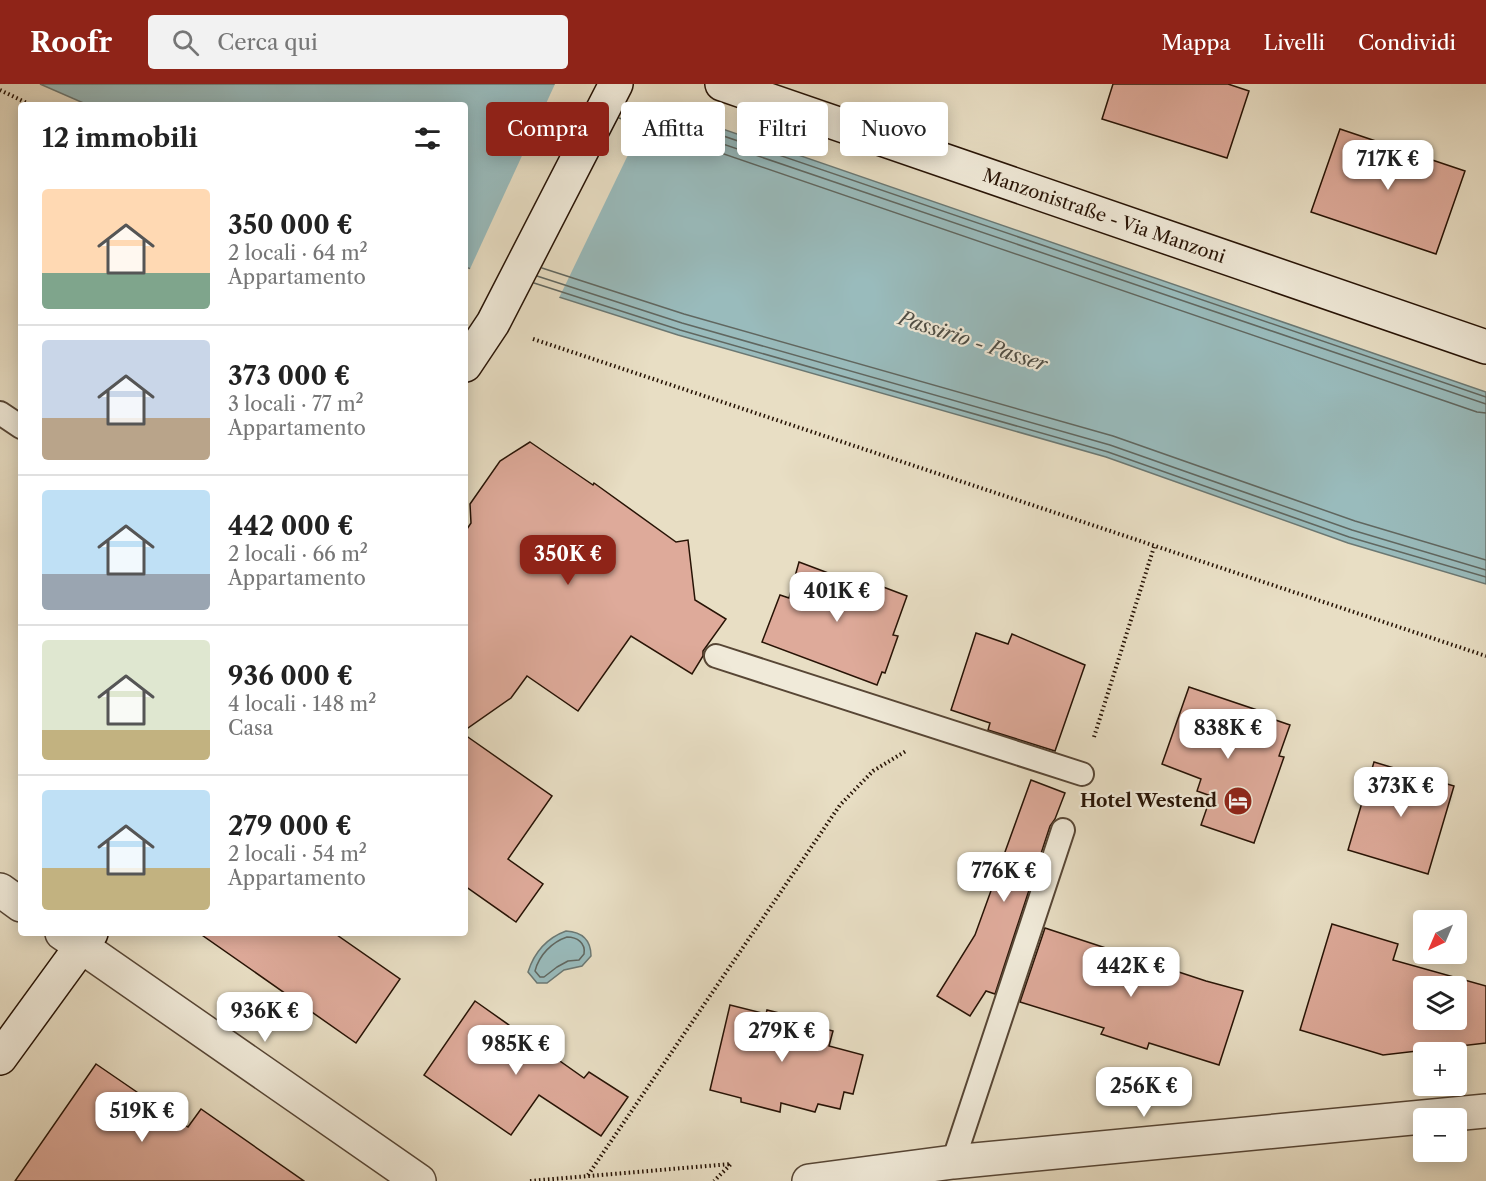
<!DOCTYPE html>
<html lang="it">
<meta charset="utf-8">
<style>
body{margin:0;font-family:"Libre Caslon Text",serif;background:#f2f2f2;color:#222;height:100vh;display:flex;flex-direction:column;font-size:22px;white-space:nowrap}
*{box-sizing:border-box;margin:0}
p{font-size:20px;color:#767676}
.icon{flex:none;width:33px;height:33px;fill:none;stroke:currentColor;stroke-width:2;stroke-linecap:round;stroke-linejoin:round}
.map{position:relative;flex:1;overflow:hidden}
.side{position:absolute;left:18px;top:18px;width:450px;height:834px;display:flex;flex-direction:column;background:#fff;border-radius:6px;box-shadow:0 3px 15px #0003}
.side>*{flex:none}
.guide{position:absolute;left:486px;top:18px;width:570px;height:54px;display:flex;gap:12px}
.needle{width:39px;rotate:224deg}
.fabs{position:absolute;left:1413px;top:826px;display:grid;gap:12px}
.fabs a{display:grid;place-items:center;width:54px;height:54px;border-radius:6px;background:#fff;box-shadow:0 3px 15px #0003;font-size:30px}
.price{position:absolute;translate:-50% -51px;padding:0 14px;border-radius:12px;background:#fff;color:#222;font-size:20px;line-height:39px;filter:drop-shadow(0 2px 3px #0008)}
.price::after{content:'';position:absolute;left:50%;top:36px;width:18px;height:14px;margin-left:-9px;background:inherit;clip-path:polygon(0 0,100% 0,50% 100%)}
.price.on{background:#8f2418;color:#fff}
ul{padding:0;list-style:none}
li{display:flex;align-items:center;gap:18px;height:150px;padding:0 24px}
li+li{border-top:2px solid #e0e0e0}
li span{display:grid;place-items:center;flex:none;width:168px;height:120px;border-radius:6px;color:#555}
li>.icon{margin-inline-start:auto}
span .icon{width:72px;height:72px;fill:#fffc;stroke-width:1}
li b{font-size:26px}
h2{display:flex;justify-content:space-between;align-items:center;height:72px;padding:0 24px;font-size:26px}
.chip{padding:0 21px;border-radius:6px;background:#fff;box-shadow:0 3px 15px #0003;font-size:21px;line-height:54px}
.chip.on{background:#8f2418;color:#fff}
header{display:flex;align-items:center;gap:36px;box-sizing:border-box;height:84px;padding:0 30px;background:#8f2418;color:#fff}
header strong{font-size:28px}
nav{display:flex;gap:33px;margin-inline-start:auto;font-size:21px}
.search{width:420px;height:54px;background:#f2f2f2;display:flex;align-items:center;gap:15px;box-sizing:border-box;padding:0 21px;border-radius:6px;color:#767676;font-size:22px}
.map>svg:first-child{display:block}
.water{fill:#99bbbc;stroke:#6b7873;stroke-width:1.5}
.pier{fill:#e8dec4}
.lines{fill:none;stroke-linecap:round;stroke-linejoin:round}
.shore{stroke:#606760;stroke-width:1.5}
.building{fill:#deaa9a;stroke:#271305;stroke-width:1.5;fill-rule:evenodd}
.lane-casing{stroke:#574635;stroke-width:26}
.street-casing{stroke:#574635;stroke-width:36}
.secondary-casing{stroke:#271305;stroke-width:36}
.path{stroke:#271305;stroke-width:4;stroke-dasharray:1.5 3;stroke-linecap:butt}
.lane{stroke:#f0ead9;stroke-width:22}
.street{stroke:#f0ead9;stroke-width:33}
.secondary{stroke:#f0ead9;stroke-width:33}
.labels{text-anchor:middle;stroke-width:4.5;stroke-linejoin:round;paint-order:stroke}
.street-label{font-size:18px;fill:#271305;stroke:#f0ead9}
.poi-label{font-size:18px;font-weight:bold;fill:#271305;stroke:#f0ead9;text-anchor:end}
.water-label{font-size:20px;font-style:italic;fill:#4f4e45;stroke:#f0ead9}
</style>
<header>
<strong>Roofr</strong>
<div class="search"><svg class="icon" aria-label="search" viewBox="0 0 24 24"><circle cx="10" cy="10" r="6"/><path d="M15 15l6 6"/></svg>Cerca qui</div>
<nav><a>Mappa</a><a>Livelli</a><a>Condividi</a></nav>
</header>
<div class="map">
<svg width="1486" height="1097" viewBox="0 0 1486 1097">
<rect width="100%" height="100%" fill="#e8dec4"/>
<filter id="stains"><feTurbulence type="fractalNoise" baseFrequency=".00333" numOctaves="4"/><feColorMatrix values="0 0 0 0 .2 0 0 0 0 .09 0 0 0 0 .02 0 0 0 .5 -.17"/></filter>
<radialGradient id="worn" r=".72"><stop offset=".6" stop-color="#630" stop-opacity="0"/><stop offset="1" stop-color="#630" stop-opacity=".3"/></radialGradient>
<g class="water">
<polygon points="40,0 592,0 1486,308 1486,500 1348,459 1106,373 678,251 465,183 465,21 88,21"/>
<path d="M 566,847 C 582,848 591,856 591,872 L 582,882 L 564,886 L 547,899 L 537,899 L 528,888 C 534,869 547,854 566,847 Z"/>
</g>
<polygon class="pier" points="555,0 601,0 653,19 558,216 469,187"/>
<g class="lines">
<g class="shore">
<polyline points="627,19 1486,313"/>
<polyline points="623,26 1486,320"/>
<polyline points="619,34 1477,328 1486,329"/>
<polyline points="542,184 684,230 1113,352 1355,437 1486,476"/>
<polyline points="537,192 682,239 1110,361 1352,446 1486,486"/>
<polyline points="534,199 680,246 1108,368 1349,453 1486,493"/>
<path d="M 567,853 C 577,853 586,859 584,870 L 579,876 L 568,877 L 557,883 L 544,893 L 540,893 L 535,887 C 539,871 552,858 567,853 Z"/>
</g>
</g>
<g class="building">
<polygon points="1113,0 1228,0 1249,7 1227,74 1102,35"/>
<polygon points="1340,45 1465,87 1436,170 1311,128"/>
<polygon points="530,358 593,401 594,399 676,458 688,456 695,516 726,535 703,567 703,572 692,590 631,552 578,627 527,592 511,614 465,646 465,448 471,439 470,420 500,377"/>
<polygon points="799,478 868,504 870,498 907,512 893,551 898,552 885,589 882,588 877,601 762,558 780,511 789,514"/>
<polygon points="976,549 1008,560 1012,550 1085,581 1055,667 988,646 990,639 951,626"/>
<polygon points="1189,603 1260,627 1258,630 1290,641 1279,672 1284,673 1254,759 1201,741 1211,712 1197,707 1201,695 1162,680"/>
<polygon points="465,651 552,712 508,775 543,800 516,838 465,802"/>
<polygon points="1374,678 1454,702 1428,790 1348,766"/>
<polygon points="1031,696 1065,709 1055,735 1050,742 995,910 986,907 970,932 937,912 975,851"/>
<path d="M 1332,840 L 1398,860 L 1393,876 L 1486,902 L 1486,959 L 1383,971 L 1300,946 ZM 1424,903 L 1456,903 L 1456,936 L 1424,936 Z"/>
<polygon points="1045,844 1206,897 1243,907 1219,981 1149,959 1147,965 1101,950 1104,944 1020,918"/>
<polygon points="199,849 334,849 400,895 356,959"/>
<polygon points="475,917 584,994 589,988 628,1013 601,1052 539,1011 511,1051 424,991"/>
<polygon points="730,921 766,930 767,926 803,935 803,939 833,947 829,962 863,971 853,1010 844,1008 840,1025 818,1020 815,1028 781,1019 780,1028 741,1018 741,1014 710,1006"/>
<polygon points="96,980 188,1043 201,1025 304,1097 15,1097"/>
</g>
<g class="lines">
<g class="lane-casing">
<g id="lane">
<polyline points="0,329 21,343"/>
<polyline points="716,572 1082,690"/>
<polyline points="953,1078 1063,746"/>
</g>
</g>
<g class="street-casing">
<g id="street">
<polyline points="0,806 21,821"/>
<polyline points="62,849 419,1097"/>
<polyline points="809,1097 953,1078 1486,1027"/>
</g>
</g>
<g class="secondary-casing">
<g id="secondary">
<polyline points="722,0 1486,263"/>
<polyline points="465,281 493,239 616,0"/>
<polyline points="0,974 91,849"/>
</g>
</g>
<g class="path">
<polyline points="0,6 31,21"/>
<polyline points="533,255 1486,572"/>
<polyline points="1094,653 1154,463"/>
<polyline points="588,1091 840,721 873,687 906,667"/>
<polyline points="530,1097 731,1080 714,1097"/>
</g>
<use href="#lane" class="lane"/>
<use href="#street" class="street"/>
<use href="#secondary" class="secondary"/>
</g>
<defs>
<g id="hotel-disc" transform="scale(1.5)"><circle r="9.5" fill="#8f2418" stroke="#f0ead9"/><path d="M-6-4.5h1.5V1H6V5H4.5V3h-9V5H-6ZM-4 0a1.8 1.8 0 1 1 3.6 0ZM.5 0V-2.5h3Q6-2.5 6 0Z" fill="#fff"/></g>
</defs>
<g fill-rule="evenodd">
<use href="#hotel-disc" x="1238" y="717"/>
</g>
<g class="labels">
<g class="street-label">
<text transform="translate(1104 132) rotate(19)" y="6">Manzonistraße - Via Manzoni</text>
</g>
<g class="poi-label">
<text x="1217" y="723">Hotel Westend</text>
</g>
<g class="water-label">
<text transform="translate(973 257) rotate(18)" y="7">Passirio - Passer</text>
</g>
</g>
<rect width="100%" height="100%" filter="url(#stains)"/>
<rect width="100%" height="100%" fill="url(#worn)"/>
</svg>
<div class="fabs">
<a><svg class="needle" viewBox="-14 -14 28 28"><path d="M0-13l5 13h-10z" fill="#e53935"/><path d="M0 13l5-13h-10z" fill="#767676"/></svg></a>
<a><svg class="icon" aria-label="layers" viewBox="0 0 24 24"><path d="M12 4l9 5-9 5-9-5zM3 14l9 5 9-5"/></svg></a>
<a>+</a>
<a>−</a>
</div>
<b class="price" style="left:1388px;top:107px">717K €</b>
<b class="price on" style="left:568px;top:502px">350K €</b>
<b class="price" style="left:837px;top:539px">401K €</b>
<b class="price" style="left:1228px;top:676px">838K €</b>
<b class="price" style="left:1401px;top:734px">373K €</b>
<b class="price" style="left:1004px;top:819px">776K €</b>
<b class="price" style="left:1131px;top:914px">442K €</b>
<b class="price" style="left:265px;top:959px">936K €</b>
<b class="price" style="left:782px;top:979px">279K €</b>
<b class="price" style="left:516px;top:992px">985K €</b>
<b class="price" style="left:1144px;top:1034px">256K €</b>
<b class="price" style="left:142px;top:1059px">519K €</b>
<div class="guide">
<a class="chip on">Compra</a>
<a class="chip">Affitta</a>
<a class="chip">Filtri</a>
<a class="chip">Nuovo</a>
</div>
<section class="side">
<h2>12 immobili<svg class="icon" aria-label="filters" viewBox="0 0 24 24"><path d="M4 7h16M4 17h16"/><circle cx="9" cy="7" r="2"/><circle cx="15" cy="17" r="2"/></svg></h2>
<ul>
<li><span style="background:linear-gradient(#ffd9b3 70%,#7fa58c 0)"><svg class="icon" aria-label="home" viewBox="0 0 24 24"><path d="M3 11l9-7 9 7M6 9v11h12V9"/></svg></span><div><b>350 000 €</b><p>2 locali · 64 m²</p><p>Appartamento</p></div></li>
<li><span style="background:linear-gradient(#c9d6e8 65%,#b9a48a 0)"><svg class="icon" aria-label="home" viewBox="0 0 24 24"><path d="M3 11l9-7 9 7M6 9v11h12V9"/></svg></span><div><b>373 000 €</b><p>3 locali · 77 m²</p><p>Appartamento</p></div></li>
<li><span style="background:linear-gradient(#bfe0f5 70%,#9aa5b1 0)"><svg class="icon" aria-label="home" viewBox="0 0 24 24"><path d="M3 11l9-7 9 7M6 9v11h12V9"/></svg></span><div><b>442 000 €</b><p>2 locali · 66 m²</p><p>Appartamento</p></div></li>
<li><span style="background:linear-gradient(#dfe7d0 75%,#c2b280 0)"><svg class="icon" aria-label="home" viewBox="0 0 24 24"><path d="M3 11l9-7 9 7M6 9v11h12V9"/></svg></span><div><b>936 000 €</b><p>4 locali · 148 m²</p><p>Casa</p></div></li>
<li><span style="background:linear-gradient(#bfe0f5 65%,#c2b280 0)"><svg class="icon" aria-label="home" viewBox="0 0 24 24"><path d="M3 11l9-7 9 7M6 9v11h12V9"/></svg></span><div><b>279 000 €</b><p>2 locali · 54 m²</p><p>Appartamento</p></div></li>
</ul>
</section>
</div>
